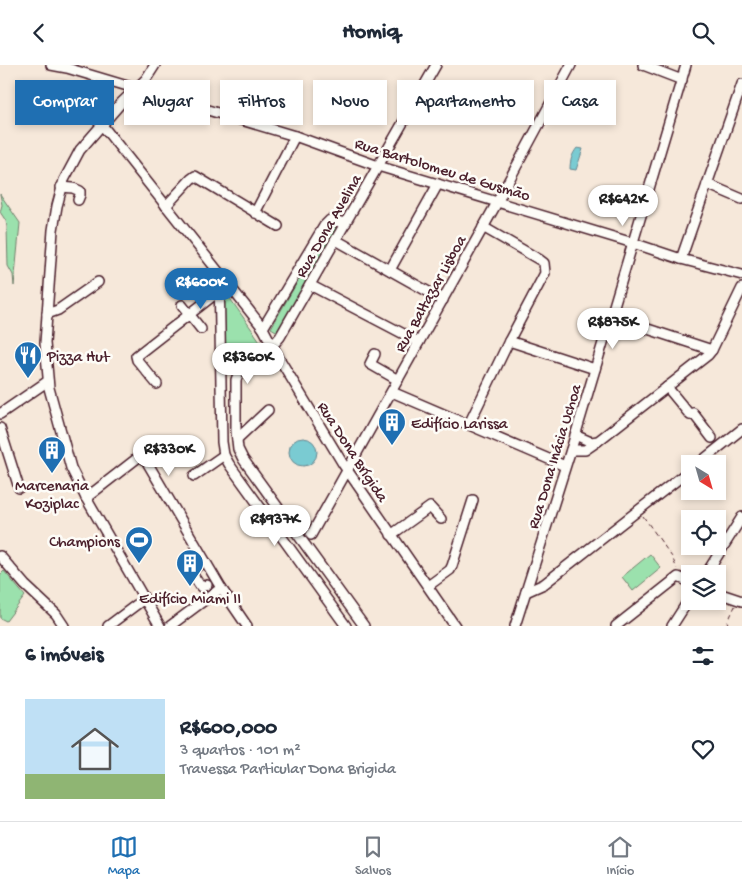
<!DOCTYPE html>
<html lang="pt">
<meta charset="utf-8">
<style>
body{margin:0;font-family:"Gochi Hand",sans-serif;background:#f2f2f3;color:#1f2937;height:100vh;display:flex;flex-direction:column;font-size:19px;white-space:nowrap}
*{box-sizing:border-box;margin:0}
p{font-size:16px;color:#747a83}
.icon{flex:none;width:28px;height:28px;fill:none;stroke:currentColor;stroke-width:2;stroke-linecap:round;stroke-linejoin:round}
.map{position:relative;height:561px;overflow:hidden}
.details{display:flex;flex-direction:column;background:#fff;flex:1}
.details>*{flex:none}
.guide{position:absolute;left:15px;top:15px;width:712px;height:45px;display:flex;gap:10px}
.needle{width:32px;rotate:143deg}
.tools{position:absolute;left:681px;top:390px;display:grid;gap:10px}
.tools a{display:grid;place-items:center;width:45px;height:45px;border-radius:0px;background:#fff;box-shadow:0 2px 8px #0003;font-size:25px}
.price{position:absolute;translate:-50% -42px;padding:0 11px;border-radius:18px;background:#fff;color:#222;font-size:16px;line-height:32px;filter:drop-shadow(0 1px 2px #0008)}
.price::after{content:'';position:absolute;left:50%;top:30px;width:15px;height:11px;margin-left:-8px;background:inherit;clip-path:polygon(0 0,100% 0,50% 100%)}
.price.selected{background:#1f6fb2;color:#fff}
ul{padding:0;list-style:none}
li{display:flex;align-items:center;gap:15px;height:125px;padding:0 25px}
li span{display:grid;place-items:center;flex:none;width:140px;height:100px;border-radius:0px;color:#555}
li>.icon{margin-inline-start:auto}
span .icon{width:60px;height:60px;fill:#fffc;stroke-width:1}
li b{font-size:21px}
h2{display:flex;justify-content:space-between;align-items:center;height:60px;padding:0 25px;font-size:21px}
.chip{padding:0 18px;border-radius:0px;background:#fff;box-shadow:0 2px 8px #0003;font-size:18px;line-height:45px}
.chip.selected{background:#1f6fb2;color:#fff}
header{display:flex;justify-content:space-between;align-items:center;height:65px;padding:0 25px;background:#fff;font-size:22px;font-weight:700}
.menu{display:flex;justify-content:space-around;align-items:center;height:70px;border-top:1px solid #e0e1e3;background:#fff;font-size:14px;color:#747a83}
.menu a{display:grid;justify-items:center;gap:2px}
.menu .selected{color:#1f6fb2}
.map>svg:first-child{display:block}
.green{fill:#9be1ad;stroke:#72806c}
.water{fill:#7acbd2;stroke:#67868f}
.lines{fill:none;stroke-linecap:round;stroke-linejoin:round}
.minor-casing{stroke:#4a1f2b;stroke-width:12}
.path{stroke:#4a1f2b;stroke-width:1;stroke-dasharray:5 4;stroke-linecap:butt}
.minor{stroke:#fdfcf7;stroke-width:9}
.labels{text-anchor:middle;stroke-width:5;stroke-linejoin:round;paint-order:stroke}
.street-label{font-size:16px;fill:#4a1f2b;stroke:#fdfcf7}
.poi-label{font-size:16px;fill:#4a1f2b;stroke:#fdfcf7;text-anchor:start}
</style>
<header><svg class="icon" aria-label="back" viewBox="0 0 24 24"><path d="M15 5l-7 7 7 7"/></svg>Homiq<svg class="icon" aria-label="search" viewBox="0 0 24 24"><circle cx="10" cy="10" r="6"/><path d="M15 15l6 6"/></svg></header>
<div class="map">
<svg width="742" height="561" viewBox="0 0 742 561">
<rect width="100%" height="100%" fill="#f6e8da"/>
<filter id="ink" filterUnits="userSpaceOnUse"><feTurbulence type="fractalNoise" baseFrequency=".02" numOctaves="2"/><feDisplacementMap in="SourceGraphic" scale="10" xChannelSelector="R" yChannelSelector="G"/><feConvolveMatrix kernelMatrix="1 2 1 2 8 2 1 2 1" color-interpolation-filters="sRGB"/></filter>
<g filter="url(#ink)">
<g class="green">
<polygon points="0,129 20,158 14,221 13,210 8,201 7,162 6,156 0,147 2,140"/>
<polygon points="335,159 337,160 334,168 279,264 276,266 271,263 328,163"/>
<polygon points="224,225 262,279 226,300"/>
<polygon points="650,489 661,503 633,526 622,512"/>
<polygon points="4,506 25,531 6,556 0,553 0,510"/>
</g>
<g class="water">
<path d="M 577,83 L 583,84 L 576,105 L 570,104 C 570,96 572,89 577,83 Z"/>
<circle cx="303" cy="387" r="14"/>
</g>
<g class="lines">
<g class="minor-casing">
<g id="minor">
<polyline points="51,0 67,3 295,71 378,101 633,178 681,194 742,210"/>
<polyline points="155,0 146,14 121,38 80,85 64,115 57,141 53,165 45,278 49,323 71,403 86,433 160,561"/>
<polyline points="643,0 682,15"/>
<polyline points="102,60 263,263 279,293 343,399 455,561"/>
<polyline points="707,119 742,134"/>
<polyline points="61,122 73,123 80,126 80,130 78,135"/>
<polyline points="166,141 191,114 195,111 278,161"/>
<polyline points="255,148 295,71"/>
<polyline points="336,175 443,235"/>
<polyline points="681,194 742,19"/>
<polyline points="390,205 438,119"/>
<polyline points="219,208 222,377 224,390 229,399 346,561"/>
<polyline points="310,220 419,277"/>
<polyline points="182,240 201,264"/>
<polyline points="47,249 58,245 98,217"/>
<polyline points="611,252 712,285"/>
<polyline points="263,263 324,161 330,155 346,158"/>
<polyline points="509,276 595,304"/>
<polyline points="375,289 370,299 398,315"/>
<polyline points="157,319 137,295 136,291 218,227"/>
<polyline points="667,322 690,350 693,348 712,373"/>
<polyline points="392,327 565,401"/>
<polyline points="0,349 48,316"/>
<polyline points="469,359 509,276 545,208 544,198 540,195 483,162"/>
<polyline points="0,363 19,423"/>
<polyline points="575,370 591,377 598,376 708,290 712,285 742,223"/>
<polyline points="237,374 268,345"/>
<polyline points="571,385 585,385 598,376"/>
<polyline points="698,399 742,364"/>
<polyline points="194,411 224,390"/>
<polyline points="86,433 140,391 144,392 221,523 247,561"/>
<polyline points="311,470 494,143 571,0"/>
<polyline points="391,470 430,442 441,454"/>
<polyline points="0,491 25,520 56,549 64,561"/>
<polyline points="199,500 191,507 201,522 207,520"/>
<polyline points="706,509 742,452"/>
<polyline points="428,521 450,505 452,501 473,435"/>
<polyline points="526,527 544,519 690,405"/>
<polyline points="718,528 742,536"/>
<polyline points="108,561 144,534"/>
<polyline points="170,561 221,523"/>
<polyline points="364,561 243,394 238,384 236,366 236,315 238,309 241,304 248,298 266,288 280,272 436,0"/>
<polyline points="515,561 573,378 686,0"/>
<polyline points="616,561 678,512 690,517"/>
<polyline points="672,561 690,533"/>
</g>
</g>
<g class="path">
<polyline points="643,451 672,492 677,504"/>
<polyline points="726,561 735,541"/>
</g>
<use href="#minor" class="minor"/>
</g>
</g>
<defs>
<g id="restaurant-pin" transform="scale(1.4375)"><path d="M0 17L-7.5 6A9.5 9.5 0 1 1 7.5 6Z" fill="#1f6fb2" stroke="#fdfcf7"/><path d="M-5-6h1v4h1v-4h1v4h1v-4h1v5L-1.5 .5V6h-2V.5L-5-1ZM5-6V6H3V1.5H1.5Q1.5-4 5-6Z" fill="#fff"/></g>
<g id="building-pin" transform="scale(1.4375)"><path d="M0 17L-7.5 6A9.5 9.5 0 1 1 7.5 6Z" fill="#1f6fb2" stroke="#fdfcf7"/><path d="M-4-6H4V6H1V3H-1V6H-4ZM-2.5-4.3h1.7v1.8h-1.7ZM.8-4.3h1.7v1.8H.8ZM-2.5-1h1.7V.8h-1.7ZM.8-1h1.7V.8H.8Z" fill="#fff"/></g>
<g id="stadium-pin" transform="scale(1.4375)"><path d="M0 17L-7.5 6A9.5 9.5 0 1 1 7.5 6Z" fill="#1f6fb2" stroke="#fdfcf7"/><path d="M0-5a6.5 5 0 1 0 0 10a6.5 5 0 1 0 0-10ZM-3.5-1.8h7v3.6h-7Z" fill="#fff"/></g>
</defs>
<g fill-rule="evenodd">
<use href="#restaurant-pin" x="28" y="290"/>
<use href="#building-pin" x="392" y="357"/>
<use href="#building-pin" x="52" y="385"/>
<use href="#stadium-pin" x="139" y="475"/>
<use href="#building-pin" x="190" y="498"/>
</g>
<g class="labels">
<g class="street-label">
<text transform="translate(443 103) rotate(17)" y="6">Rua Bartolomeu de Gusmão</text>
<text transform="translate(327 160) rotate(-60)" y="6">Rua Dona Avelina</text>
<text transform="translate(429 228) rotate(-61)" y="6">Rua Baltazar Lisboa</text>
<text transform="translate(354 386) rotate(57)" y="6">Rua Dona Brígida</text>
<text transform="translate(553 391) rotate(-73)" y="6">Rua Dona Inácia Uchoa</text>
</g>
<g class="poi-label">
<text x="47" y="296">Pizza Hut</text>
<text x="411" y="363">Edifício Larissa</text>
<text x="52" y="425" text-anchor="middle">Marcenaria<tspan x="52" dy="18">Koziplac</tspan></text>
<text x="120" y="481" text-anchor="end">Champions</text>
<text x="190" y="538" text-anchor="middle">Edifício Miami II</text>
</g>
</g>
</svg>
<div class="tools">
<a><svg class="needle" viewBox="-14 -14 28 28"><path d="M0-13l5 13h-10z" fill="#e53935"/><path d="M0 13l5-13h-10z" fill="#747a83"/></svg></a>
<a><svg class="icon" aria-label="locate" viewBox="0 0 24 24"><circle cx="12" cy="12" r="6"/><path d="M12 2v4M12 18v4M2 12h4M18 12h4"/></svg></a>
<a><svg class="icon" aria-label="layers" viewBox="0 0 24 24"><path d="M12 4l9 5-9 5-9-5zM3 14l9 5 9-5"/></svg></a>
</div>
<b class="price" style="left:623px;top:162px">R$642K</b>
<b class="price selected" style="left:201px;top:245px">R$600K</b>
<b class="price" style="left:613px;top:285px">R$875K</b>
<b class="price" style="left:248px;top:320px">R$360K</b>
<b class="price" style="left:169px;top:412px">R$330K</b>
<b class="price" style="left:275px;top:482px">R$937K</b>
<div class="guide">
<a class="chip selected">Comprar</a>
<a class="chip">Alugar</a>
<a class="chip">Filtros</a>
<a class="chip">Novo</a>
<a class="chip">Apartamento</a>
<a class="chip">Casa</a>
</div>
</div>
<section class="details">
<h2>6 imóveis<svg class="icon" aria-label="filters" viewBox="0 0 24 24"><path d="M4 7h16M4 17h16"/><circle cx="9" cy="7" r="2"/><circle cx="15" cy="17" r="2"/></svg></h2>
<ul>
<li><span style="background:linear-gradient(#bfe0f5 75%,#8fb573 0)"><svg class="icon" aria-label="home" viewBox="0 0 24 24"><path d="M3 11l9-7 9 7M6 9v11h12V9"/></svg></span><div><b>R$600,000</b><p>3 quartos · 101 m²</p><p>Travessa Particular Dona Brigida</p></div><svg class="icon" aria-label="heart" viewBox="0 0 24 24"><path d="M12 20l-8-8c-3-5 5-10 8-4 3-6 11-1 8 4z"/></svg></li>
</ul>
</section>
<nav class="menu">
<a class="selected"><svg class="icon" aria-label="map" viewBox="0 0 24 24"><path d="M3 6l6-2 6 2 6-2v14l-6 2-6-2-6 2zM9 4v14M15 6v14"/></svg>Mapa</a>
<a><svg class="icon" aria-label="saved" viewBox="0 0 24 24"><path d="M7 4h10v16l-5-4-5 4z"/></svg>Salvos</a>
<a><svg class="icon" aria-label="home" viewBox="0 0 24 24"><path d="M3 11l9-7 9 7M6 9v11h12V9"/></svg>Início</a>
</nav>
